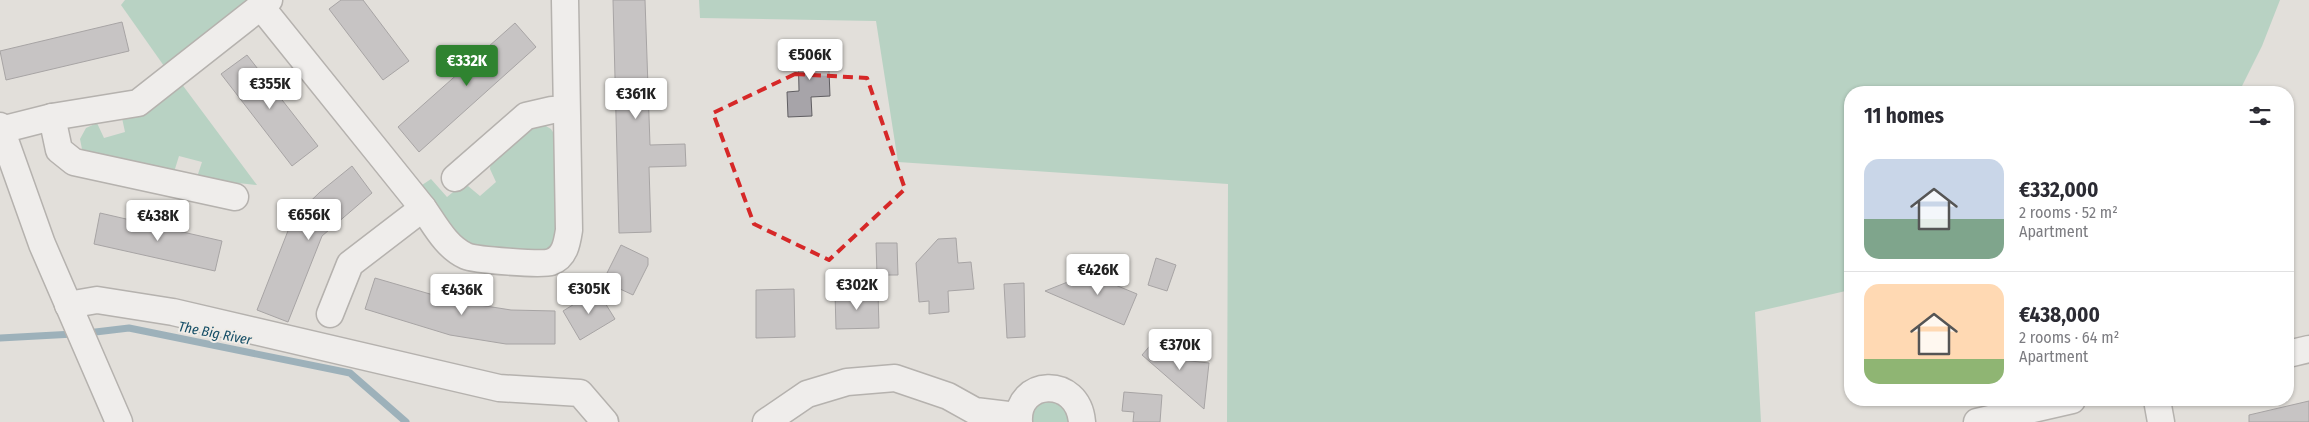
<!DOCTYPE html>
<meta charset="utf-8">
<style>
body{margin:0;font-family:"Fira Sans Condensed",sans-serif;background:#f7f7f7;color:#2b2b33;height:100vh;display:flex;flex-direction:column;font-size:19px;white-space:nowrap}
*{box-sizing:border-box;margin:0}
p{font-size:16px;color:#7c7c81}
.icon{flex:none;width:28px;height:28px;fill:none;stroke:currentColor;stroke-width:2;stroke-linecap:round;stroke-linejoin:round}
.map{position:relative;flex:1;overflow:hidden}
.details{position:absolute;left:1844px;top:86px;width:450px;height:320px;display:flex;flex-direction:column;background:#fff;border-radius:20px;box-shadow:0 1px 4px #0004}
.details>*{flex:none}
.price{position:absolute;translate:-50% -42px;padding:0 11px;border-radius:5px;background:#fff;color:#222;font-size:16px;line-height:32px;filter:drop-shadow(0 1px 2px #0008)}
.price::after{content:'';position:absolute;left:50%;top:30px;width:15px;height:11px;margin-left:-8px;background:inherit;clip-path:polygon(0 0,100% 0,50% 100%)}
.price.current{background:#2f8330;color:#fff}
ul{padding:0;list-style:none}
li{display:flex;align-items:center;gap:15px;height:125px;padding:0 20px}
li+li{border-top:1px solid #e1e1e2}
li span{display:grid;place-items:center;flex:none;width:140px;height:100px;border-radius:15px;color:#555}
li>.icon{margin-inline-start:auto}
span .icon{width:60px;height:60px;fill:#fffc;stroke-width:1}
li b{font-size:21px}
h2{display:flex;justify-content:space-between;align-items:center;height:60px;padding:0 20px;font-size:21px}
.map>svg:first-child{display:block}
.green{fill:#86c3a6}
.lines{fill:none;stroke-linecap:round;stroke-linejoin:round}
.stream{stroke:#4a7b92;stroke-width:7}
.building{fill:#a7a4a9;stroke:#605e62}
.minor-casing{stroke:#7f7c78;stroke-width:29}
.minor{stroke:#fff;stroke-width:26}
.marked{fill:none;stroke:#d62828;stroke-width:4;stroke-dasharray:10 6;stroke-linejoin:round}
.labels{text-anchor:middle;stroke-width:4;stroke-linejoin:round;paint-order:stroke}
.water-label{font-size:14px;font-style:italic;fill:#154e67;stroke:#efece7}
</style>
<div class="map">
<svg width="2309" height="422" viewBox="0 0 2309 422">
<rect width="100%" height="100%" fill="#e2dfda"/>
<g class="green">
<polygon points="125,0 250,0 164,66 121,5"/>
<polygon points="699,0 2280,0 2262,46 2239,92 1850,92 1850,290 1755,312 1761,422 1227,422 1228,184 898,162 876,21 700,18"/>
<polygon points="181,83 257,185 238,183 224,185 197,177 202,162 179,156 174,172 89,155 82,149 80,139 86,128 97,123 104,138 125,132 122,118"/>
<path d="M 539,122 L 551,129 L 556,137 L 559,236 C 557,241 555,247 551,249 C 534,260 483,246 462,243 L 416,189 L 431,179 L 447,197 L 458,188 L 468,186 L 480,196 L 496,182 L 490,169 L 491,158 Z"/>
<path d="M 1048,400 C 1060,402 1070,408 1068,422 L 1029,422 C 1032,409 1035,404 1048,400 Z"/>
</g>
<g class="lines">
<g class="stream">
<polyline points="87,333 129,328 350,373 406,422"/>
<polyline points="0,338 74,334"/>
</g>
</g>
<g class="building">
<polygon points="341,0 363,0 409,61 383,80 329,9"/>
<polygon points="613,0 645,0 650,145 685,144 686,166 649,167 651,232 619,233"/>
<polygon points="122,22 129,51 6,80 0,51"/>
<polygon points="515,23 536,47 419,152 398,127"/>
<polygon points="828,46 830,96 811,97 812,116 788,117 787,92 799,91 798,48"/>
<polygon points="247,55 318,146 292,166 221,74"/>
<polygon points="352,166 372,193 322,236 288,322 257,310 293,218 320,192"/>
<polygon points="100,213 222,241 215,271 94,244"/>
<polygon points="956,238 958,263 971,262 974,289 948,291 949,312 929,314 929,301 919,302 916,263 938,239"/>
<polygon points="876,243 897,243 898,275 877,275"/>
<polygon points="621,245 648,258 648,265 633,295 603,281"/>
<polygon points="1156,258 1176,265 1167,291 1148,285"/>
<polygon points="1103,268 1108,282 1137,294 1124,325 1045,291"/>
<polygon points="375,278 454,301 511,310 555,311 555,344 506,344 450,335 365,309"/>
<polygon points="1024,283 1025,337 1007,338 1004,284"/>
<polygon points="794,289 795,337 756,338 756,290"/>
<polygon points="597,290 615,319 580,340 563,311"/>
<polygon points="878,292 879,328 836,329 835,293"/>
<polygon points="1154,341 1161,341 1181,360 1209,363 1204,409 1142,355"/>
<polygon points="1124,392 1162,395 1160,422 1133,422 1134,412 1122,411"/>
<polygon points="2309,401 2309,422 2249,422 2249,415"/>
</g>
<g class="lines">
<g class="minor-casing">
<g id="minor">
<path d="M 262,8 L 423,208 C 435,225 446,247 466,256 C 475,260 542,265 551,262 C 565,257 567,243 569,230 L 565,0"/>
<polyline points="52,117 59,150 74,162 235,197"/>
<polyline points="0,126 42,244 119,422"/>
<polyline points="1,130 52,117 138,103 269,0"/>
<polyline points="455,178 526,116 552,110 566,110"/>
<polyline points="68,305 97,300 173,312 499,388 580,393 605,422"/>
<polyline points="330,314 350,264 423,208"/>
<polyline points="2288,354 2309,349"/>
<polyline points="2157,400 2161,422"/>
<polyline points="766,422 807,394 847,382 895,378 948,396 975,411 1018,416"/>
<path d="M 1019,422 C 1016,379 1078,375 1082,422"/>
<polyline points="1977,422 2072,400"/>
</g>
</g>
<use href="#minor" class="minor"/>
</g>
<path d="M0 0H2309V422H0ZM 795,74 L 867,78 L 905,189 L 829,260 L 754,224 L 713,113 Z" fill="#e2dfda" fill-opacity=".55" fill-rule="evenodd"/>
<path class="marked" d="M 795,74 L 867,78 L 905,189 L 829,260 L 754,224 L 713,113 Z"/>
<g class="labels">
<g class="water-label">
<text transform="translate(215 333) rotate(11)" y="5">The Big River</text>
</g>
</g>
</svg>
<b class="price" style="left:810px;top:81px">€506K</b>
<b class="price current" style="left:467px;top:87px">€332K</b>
<b class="price" style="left:270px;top:110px">€355K</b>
<b class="price" style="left:636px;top:120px">€361K</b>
<b class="price" style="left:309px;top:241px">€656K</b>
<b class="price" style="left:158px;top:242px">€438K</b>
<b class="price" style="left:1098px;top:296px">€426K</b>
<b class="price" style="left:857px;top:311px">€302K</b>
<b class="price" style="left:589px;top:315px">€305K</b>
<b class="price" style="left:462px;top:316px">€436K</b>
<b class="price" style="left:1180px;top:371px">€370K</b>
<section class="details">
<h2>11 homes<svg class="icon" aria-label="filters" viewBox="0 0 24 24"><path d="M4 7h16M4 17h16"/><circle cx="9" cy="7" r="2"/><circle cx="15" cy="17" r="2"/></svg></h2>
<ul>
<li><span style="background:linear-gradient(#c9d6e8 60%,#7fa58c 0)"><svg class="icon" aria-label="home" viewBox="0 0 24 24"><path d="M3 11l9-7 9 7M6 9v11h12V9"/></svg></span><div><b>€332,000</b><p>2 rooms · 52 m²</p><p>Apartment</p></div></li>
<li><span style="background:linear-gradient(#ffd9b3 75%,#8fb573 0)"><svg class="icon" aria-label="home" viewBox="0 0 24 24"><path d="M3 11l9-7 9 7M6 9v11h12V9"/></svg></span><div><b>€438,000</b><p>2 rooms · 64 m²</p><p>Apartment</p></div></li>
</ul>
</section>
</div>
